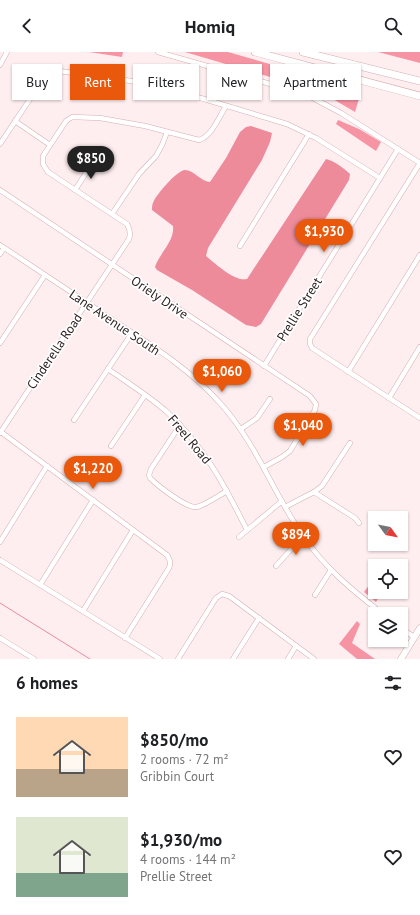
<!DOCTYPE html>
<meta charset="utf-8">
<style>
body{margin:0;font-family:"PT Sans",sans-serif;background:#f6f6f6;color:#202124;height:100vh;display:flex;flex-direction:column;font-size:15px;white-space:nowrap}
*{box-sizing:border-box;margin:0}
p{font-size:13px;color:#757577}
.icon{flex:none;width:22px;height:22px;fill:none;stroke:currentColor;stroke-width:2;stroke-linecap:round;stroke-linejoin:round}
.map{position:relative;height:607px;overflow:hidden}
.details{display:flex;flex-direction:column;background:#fff;flex:1}
.details>*{flex:none}
.top-card{position:absolute;left:12px;top:12px;width:396px;height:36px;display:flex;gap:8px}
.needle{width:26px;rotate:123deg}
.buttons{position:absolute;left:368px;top:459px;display:grid;gap:8px}
.buttons a{display:grid;place-items:center;width:40px;height:40px;border-radius:0px;background:#fff;box-shadow:0 1px 3px #0004;font-size:20px}
.price{position:absolute;translate:-50% -34px;padding:0 9px;border-radius:14px;background:#ea580c;color:#fff;font-size:13px;line-height:26px;filter:drop-shadow(0 1px 2px #0008)}
.price::after{content:'';position:absolute;left:50%;top:24px;width:12px;height:9px;margin-left:-6px;background:inherit;clip-path:polygon(0 0,100% 0,50% 100%)}
.price.active{background:#222;color:#fff}
ul{padding:0;list-style:none}
li{display:flex;align-items:center;gap:12px;height:100px;padding:0 16px}
li span{display:grid;place-items:center;flex:none;width:112px;height:80px;border-radius:0px;color:#555}
li>.icon{margin-inline-start:auto}
span .icon{width:48px;height:48px;fill:#fffc;stroke-width:1}
li b{font-size:17px}
h2{display:flex;justify-content:space-between;align-items:center;height:48px;padding:0 16px;font-size:17px}
.tag{padding:0 14px;border-radius:0px;background:#fff;box-shadow:0 1px 3px #0004;font-size:14px;line-height:36px}
.tag.active{background:#ea580c;color:#fff}
header{display:flex;justify-content:space-between;align-items:center;height:52px;padding:0 16px;background:#fff;font-size:18px;font-weight:800}
.map>svg:first-child{display:block}
.forest{fill:#f794a3}
.water{fill:#ed8b9a}
.lines{fill:none;stroke-linecap:round;stroke-linejoin:round}
.stream{stroke:#ed8b9a;stroke-width:1}
.minor-casing{stroke:#d5aeb2;stroke-width:5.5}
.major-casing{stroke:#d5aeb2;stroke-width:7}
.highway-casing{stroke:#d5aeb2;stroke-width:8}
.minor{stroke:#fff;stroke-width:4.5}
.major{stroke:#fff;stroke-width:6}
.highway{stroke:#fff;stroke-width:7}
.labels{text-anchor:middle;stroke-width:3.5;stroke-linejoin:round;paint-order:stroke}
.street-label{font-size:13px;fill:#291b1c;stroke:#fff}
</style>
<header><svg class="icon" aria-label="back" viewBox="0 0 24 24"><path d="M15 5l-7 7 7 7"/></svg>Homiq<svg class="icon" aria-label="search" viewBox="0 0 24 24"><circle cx="10" cy="10" r="6"/><path d="M15 15l6 6"/></svg></header>
<div class="map">
<svg width="420" height="607" viewBox="0 0 420 607">
<rect width="100%" height="100%" fill="#ffeef0"/>
<g class="forest">
<polygon points="89,0 123,0 122,5"/>
<polygon points="185,0 228,0 280,15 280,22 360,43 355,60 321,40"/>
<polygon points="378,0 420,0 420,11"/>
<polygon points="338,68 359,77 381,90 376,99 336,72"/>
<polygon points="375,525 375,540 382,540 376,550 364,540"/>
<polygon points="357,569 360,572 352,591 375,607 357,607 339,592"/>
</g>
<path class="water" d="M 251,74 L 272,81 L 270,90 L 262,108 L 208,196 L 206,204 C 216,212 235,230 247,227 L 326,107 C 334,109 344,116 350,122 L 349,128 L 261,272 L 256,275 L 246,273 L 192,238 L 157,218 L 155,215 C 159,202 175,189 173,174 L 152,158 C 152,155 152,153 153,151 C 155,144 177,118 185,118 C 194,118 200,129 210,130 L 226,106 L 240,80 L 246,75 Z"/>
<g class="lines">
<polyline class="stream" points="0,551 90,607"/>
<g class="minor-casing">
<g id="minor">
<polyline points="158,0 281,35 311,45 341,61 420,111"/>
<polyline points="0,13 7,0"/>
<polyline points="15,69 50,93"/>
<polyline points="0,92 46,23 53,19 58,19 108,25 164,35 287,72 316,86 380,126"/>
<polyline points="420,111 310,287 310,292 312,296 420,366"/>
<polyline points="0,138 310,344 316,352 315,358 290,399 282,405 264,415"/>
<polyline points="75,138 93,110"/>
<polyline points="112,162 139,122 156,104 162,93 167,80"/>
<path d="M 0,193 C 38,218 75,243 113,268 C 151,293 190,317 220,351 C 257,392 273,441 303,484 C 325,516 353,539 383,562"/>
<polyline points="240,194 309,82"/>
<polyline points="0,202 4,196"/>
<polyline points="0,291 45,223"/>
<polyline points="264,314 398,97"/>
<path d="M 108,317 C 128,331 149,344 167,360 C 204,394 225,434 247,478"/>
<polyline points="348,320 420,203"/>
<polyline points="389,346 420,295"/>
<polyline points="74,368 132,281"/>
<path d="M 180,373 L 151,417 L 149,423 L 150,426 C 157,433 187,457 197,455 C 207,452 218,444 227,439"/>
<polyline points="241,377 257,366 270,347"/>
<path d="M 1,380 L 167,503 C 170,508 171,511 169,516 L 125,586"/>
<path d="M 0,381 L 129,187 C 131,181 130,177 127,172 L 48,120 L 43,112 L 43,104 L 66,69 L 72,65 L 100,66 L 145,74 L 199,88 C 212,84 219,65 226,54"/>
<polyline points="111,394 145,343"/>
<polyline points="314,440 355,466 359,471"/>
<polyline points="285,455 314,440 322,434 350,391"/>
<polyline points="239,485 282,449"/>
<polyline points="0,490 47,414"/>
<polyline points="0,508 160,607"/>
<polyline points="276,514 303,484"/>
<polyline points="40,533 93,448"/>
<polyline points="315,543 331,518"/>
<polyline points="83,559 133,478"/>
<polyline points="401,576 414,585"/>
<polyline points="0,586 34,607"/>
<polyline points="178,607 216,546 222,542 229,544 314,607"/>
<polyline points="233,607 259,566"/>
<polyline points="288,607 296,594"/>
</g>
</g>
<g class="major-casing">
<polyline id="major" points="401,607 420,576"/>
</g>
<g class="highway-casing">
<g id="highway">
<polyline points="255,0 420,44"/>
<polyline points="303,0 420,29"/>
</g>
</g>
<use href="#minor" class="minor"/>
<use href="#major" class="major"/>
<use href="#highway" class="highway"/>
</g>
<g class="labels">
<g class="street-label">
<text transform="translate(160 245) rotate(34)" y="5">Oriely Drive</text>
<text transform="translate(299 257) rotate(-58)" y="5">Prellie Street</text>
<text transform="translate(115 270) rotate(34)" y="5">Lane Avenue South</text>
<text transform="translate(54 299) rotate(-56)" y="5">Cinderella Road</text>
<text transform="translate(190 387) rotate(50)" y="5">Freel Road</text>
</g>
</g>
</svg>
<div class="buttons">
<a><svg class="needle" viewBox="-14 -14 28 28"><path d="M0-13l5 13h-10z" fill="#e53935"/><path d="M0 13l5-13h-10z" fill="#757577"/></svg></a>
<a><svg class="icon" aria-label="locate" viewBox="0 0 24 24"><circle cx="12" cy="12" r="6"/><path d="M12 2v4M12 18v4M2 12h4M18 12h4"/></svg></a>
<a><svg class="icon" aria-label="layers" viewBox="0 0 24 24"><path d="M12 4l9 5-9 5-9-5zM3 14l9 5 9-5"/></svg></a>
</div>
<b class="price active" style="left:91px;top:128px">$850</b>
<b class="price" style="left:324px;top:201px">$1,930</b>
<b class="price" style="left:222px;top:341px">$1,060</b>
<b class="price" style="left:303px;top:395px">$1,040</b>
<b class="price" style="left:93px;top:438px">$1,220</b>
<b class="price" style="left:296px;top:504px">$894</b>
<div class="top-card">
<a class="tag">Buy</a>
<a class="tag active">Rent</a>
<a class="tag">Filters</a>
<a class="tag">New</a>
<a class="tag">Apartment</a>
</div>
</div>
<section class="details">
<h2>6 homes<svg class="icon" aria-label="filters" viewBox="0 0 24 24"><path d="M4 7h16M4 17h16"/><circle cx="9" cy="7" r="2"/><circle cx="15" cy="17" r="2"/></svg></h2>
<ul>
<li><span style="background:linear-gradient(#ffd9b3 65%,#b9a48a 0)"><svg class="icon" aria-label="home" viewBox="0 0 24 24"><path d="M3 11l9-7 9 7M6 9v11h12V9"/></svg></span><div><b>$850/mo</b><p>2 rooms · 72 m²</p><p>Gribbin Court</p></div><svg class="icon" aria-label="heart" viewBox="0 0 24 24"><path d="M12 20l-8-8c-3-5 5-10 8-4 3-6 11-1 8 4z"/></svg></li>
<li><span style="background:linear-gradient(#dfe7d0 70%,#7fa58c 0)"><svg class="icon" aria-label="home" viewBox="0 0 24 24"><path d="M3 11l9-7 9 7M6 9v11h12V9"/></svg></span><div><b>$1,930/mo</b><p>4 rooms · 144 m²</p><p>Prellie Street</p></div><svg class="icon" aria-label="heart" viewBox="0 0 24 24"><path d="M12 20l-8-8c-3-5 5-10 8-4 3-6 11-1 8 4z"/></svg></li>
</ul>
</section>
